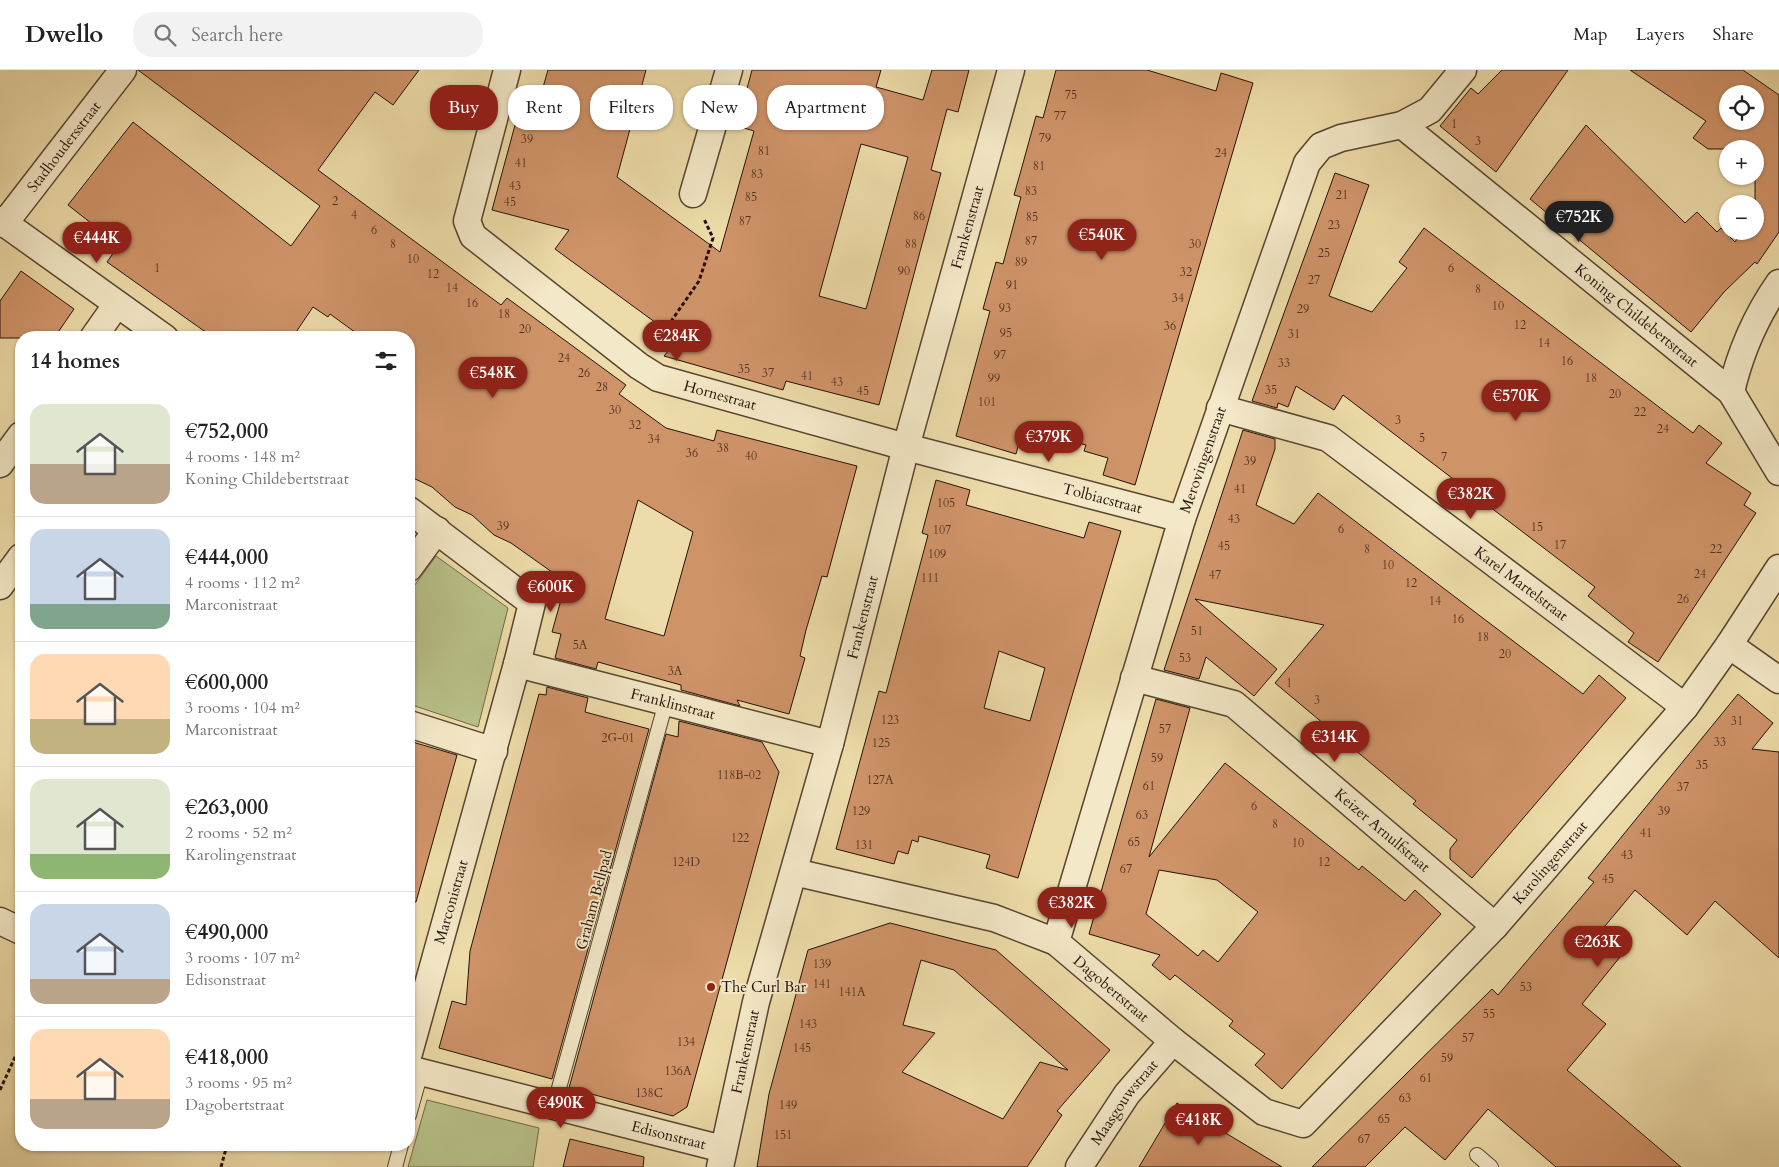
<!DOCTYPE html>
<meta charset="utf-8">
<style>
body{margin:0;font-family:Cardo,serif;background:#f2f2f2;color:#222;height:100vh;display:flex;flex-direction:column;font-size:19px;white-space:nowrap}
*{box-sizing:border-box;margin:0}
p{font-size:16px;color:#767676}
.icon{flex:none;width:28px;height:28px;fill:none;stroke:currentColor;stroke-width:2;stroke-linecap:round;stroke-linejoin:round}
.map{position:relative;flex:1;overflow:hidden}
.sheet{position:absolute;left:15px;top:261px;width:400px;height:820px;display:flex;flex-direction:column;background:#fff;border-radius:20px;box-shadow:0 1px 4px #0004}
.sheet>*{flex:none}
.hud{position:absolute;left:430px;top:15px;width:475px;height:45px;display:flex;gap:10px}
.buttons{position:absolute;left:1719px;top:15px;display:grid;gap:10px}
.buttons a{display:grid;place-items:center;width:45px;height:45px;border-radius:50%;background:#fff;box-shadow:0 1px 4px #0004;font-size:25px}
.price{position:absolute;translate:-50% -42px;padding:0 11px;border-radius:18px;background:#8f2418;color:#fff;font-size:16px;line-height:32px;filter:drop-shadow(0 1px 2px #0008)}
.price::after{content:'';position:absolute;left:50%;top:30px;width:15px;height:11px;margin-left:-8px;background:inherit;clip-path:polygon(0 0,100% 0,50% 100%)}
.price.active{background:#222;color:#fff}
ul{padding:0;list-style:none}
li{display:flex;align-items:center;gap:15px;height:125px;padding:0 15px}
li+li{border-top:1px solid #e0e0e0}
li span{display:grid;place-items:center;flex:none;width:140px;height:100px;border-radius:15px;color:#555}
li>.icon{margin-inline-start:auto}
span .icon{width:60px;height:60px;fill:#fffc;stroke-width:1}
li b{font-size:21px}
h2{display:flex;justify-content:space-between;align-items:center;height:60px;padding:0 15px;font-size:21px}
.pill{padding:0 18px;border-radius:20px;background:#fff;box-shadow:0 1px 4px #0004;font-size:18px;line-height:45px}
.pill.active{background:#8f2418;color:#fff}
header{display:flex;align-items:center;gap:30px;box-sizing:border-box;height:70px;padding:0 25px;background:#fff;border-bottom:1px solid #e0e0e0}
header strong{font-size:24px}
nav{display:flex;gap:28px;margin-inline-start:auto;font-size:18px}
.search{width:350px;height:45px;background:#f2f2f2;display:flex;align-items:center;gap:12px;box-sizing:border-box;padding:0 18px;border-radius:20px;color:#767676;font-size:19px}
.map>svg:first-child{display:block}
.grass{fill:#b8c088;stroke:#6f6848}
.building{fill:#cf9368;stroke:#261108;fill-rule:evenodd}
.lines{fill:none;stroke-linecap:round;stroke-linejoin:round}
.service-casing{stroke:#584430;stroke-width:16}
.minor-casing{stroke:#584430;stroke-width:29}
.path{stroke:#261108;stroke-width:3;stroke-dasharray:4 2.5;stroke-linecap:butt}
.service{stroke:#f3e8c7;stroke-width:14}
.minor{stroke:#f3e8c7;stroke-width:26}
.poi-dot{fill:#8f2418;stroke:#f3e8c7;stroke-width:2}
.labels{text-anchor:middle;stroke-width:4;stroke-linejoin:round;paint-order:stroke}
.number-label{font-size:12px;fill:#503220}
.street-label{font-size:15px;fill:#261108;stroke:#f3e8c7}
.poi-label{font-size:15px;fill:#261108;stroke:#f3e8c7;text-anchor:start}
</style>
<header>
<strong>Dwello</strong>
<div class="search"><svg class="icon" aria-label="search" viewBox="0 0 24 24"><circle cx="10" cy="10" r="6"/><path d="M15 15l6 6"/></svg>Search here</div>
<nav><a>Map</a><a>Layers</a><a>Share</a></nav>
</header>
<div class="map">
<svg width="1779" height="1097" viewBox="0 0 1779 1097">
<rect width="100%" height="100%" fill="#eddca9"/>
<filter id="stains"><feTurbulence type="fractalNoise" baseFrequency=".004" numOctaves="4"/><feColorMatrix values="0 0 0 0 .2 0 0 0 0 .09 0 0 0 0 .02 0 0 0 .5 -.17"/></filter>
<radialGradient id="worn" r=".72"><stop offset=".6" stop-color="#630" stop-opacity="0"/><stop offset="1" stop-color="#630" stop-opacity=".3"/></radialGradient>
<g class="grass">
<polygon points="436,486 508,538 478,657 409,634 409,523"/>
<polygon points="427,1030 539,1058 533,1097 408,1097"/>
</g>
<g class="building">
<path d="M 138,0 L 419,0 L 393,35 L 375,22 L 318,100 L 501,235 L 507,228 L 626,315 L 619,324 L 666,358 L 714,371 L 717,360 L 857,396 L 827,507 L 822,506 L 806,560 L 800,586 L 805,588 L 789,644 L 737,630 L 740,636 L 681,620 L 681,615 L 598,592 L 596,599 L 555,588 L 561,564 L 552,562 L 566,512 L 511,473 L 494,465 L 472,445 L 455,437 L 432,417 L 409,406 L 409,268 L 363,268 L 330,244 L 328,247 L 313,237 L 292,268 L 214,268 L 107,192 L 119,175 L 68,135 L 133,52 L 291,176 L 320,136 ZM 638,430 L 693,462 L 664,566 L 605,549 Z"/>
<path d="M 548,0 L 646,0 L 617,107 L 720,182 L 754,61 L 737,56 L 752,0 L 881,0 L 876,17 L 923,30 L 932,0 L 969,0 L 958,42 L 947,39 L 931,100 L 941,103 L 879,335 L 786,311 L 783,320 L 664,286 L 678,269 L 555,179 L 569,160 L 492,140 L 518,44 L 534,49 ZM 861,74 L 908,87 L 866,239 L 819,226 Z"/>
<polygon points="1056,0 1147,0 1216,21 1221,3 1253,13 1135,415 1103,405 1108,388 1084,381 1086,375 1023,358 1016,384 956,366 990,241 983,239 996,192 1003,194 1021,127 1014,125 1020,104 1036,46 1043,48"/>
<polygon points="1502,0 1568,0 1496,102 1440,56 1471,18 1478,24"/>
<path d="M 1630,0 L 1743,0 L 1779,25 L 1779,162 L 1757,194 L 1755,192 L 1724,222 L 1691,262 L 1530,129 L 1586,55 L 1685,153 L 1697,142 L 1717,162 L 1721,158 L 1735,172 L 1742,161 L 1755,161 L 1755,79 L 1708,79 L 1693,68 L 1706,51 ZM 1728,24 L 1755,24 L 1755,51 L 1728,51 Z"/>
<polygon points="1335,103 1369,115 1329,226 1372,242 1407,198 1399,192 1424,158 1693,363 1699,355 1722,373 1706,393 1751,423 1744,435 1756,443 1658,592 1628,572 1634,563 1588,526 1595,517 1343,325 1334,340 1296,316 1288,337 1278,333 1277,338 1252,331"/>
<polygon points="21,201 74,239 54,268 0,268 0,231"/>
<polygon points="1243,360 1275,369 1275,379 1256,435 1294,454 1318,423 1583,624 1599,605 1626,628 1472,808 1450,789 1450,779 1457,770 1413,734 1416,731 1275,613 1324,555 1195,529 1277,599 1254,626 1206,587 1199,609 1164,600"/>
<path d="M 936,410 L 970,420 L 966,435 L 1084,468 L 1089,452 L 1121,461 L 1018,808 L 986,798 L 990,785 L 919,766 L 918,772 L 912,770 L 908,784 L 898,781 L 894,794 L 836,779 L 879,621 L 886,623 L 928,465 L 922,463 ZM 999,581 L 1045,598 L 1030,651 L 984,638 Z"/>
<polygon points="547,617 588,628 585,642 649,659 552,1009 439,978 452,931 466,935 470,881 539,624 546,625"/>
<polygon points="1738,624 1773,653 1752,679 1779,682 1779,888 1715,831 1687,865 1635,820 1600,862 1624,882 1582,934 1606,954 1567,1000 1681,1097 1556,1097 1488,1039 1445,1090 1405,1057 1365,1097 1312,1097 1492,919 1498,925 1594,812 1588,808"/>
<path d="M 1156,629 L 1190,638 L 1149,787 L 1225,693 L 1359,800 L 1362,796 L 1405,831 L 1415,820 L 1441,844 L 1282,1019 L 1255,995 L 1265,984 L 1229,956 L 1233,951 L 1175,905 L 1170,910 L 1152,895 L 1160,885 L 1089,864 ZM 1159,800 L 1217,810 L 1258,842 L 1218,892 L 1203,880 L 1198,886 L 1146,844 Z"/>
<polygon points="679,651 762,672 779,702 687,1037 673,1046 569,1018 666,664 678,667"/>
<polygon points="409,671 457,685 416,832 409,831"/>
<path d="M 890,853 L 996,880 L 1110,980 L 1057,1041 L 1062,1045 L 1027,1097 L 757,1097 L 769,1024 L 808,880 ZM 921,890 L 954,900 L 1068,1000 L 1040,992 L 1003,1049 L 902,1002 L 935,963 L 903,955 Z"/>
<polygon points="1177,1033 1224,1062 1282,1097 1139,1097"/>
<polygon points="570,1069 644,1087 643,1097 563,1097"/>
</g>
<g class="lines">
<g class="service-casing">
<g id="service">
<polyline points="554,1036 666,632"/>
<polyline points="409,1045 421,1002"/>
<polyline points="1477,1085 1491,1097"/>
<polyline points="395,1097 401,1075"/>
</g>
</g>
<g class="minor-casing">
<g id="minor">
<path id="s1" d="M 507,0 L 467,151 L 473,166 L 639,296 L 658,308 L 906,377 L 1182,449"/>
<path id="s2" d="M 1402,55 L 1731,322"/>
<polyline points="693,124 729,0"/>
<polyline points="0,150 165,268"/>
<path id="s3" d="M 4,154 L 123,0"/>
<path d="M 1779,213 C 1756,246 1740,283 1731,322 L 1779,402"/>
<polyline points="93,268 117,234"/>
<path id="s4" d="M 1220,338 L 1328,368 L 1685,637"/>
<polyline points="0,394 21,365"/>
<polyline points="409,440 532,533 517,594 409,983"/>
<polyline points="409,498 437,460"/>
<polyline points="0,516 21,487"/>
<polyline points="1729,575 1779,610"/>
<path id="s5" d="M 517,594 L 830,674"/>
<path id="s6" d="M 1134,608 L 1234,634 L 1495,856"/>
<polyline points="409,654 494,681"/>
<path id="s7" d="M 794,802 L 994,848 L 1056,872 L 1173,971 L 1264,1042 L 1303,1054 L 1495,856 L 1685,637 L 1729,575 L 1779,498"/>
<polyline points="0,851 21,861"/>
<path id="s8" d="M 1056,872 L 1182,449 L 1307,93 L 1321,76 L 1341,68 L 1402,55 L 1430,40 L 1463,0"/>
<path id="s9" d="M 409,999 L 723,1079"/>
<path id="s10" d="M 720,1097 L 756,932 L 830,674 L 906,377 L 1011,0"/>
<path id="s11" d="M 1079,1097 L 1127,1024 L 1173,971"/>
</g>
</g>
<g class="path">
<polyline points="656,273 699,211 713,168 704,149"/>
<polyline points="0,1020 21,974"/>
<polyline points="221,1097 227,1075"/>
</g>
<use href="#service" class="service"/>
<use href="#minor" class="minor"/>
</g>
<circle class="poi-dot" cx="711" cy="917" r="5"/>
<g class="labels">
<g class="number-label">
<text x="1071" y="29">75</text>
<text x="1060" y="50">77</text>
<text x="1454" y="58">1</text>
<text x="1045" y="72">79</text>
<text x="527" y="73">39</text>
<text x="1478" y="75">3</text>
<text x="764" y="85">81</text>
<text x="1221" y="87">24</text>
<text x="521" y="97">41</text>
<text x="1039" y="100">81</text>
<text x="757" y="108">83</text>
<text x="515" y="120">43</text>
<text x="1031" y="125">83</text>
<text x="1342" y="129">21</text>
<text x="751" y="131">85</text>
<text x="335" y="135">2</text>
<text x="510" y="136">45</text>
<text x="354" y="149">4</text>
<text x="919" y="150">86</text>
<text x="1032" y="151">85</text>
<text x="745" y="155">87</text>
<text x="1334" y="159">23</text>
<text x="374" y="164">6</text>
<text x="1031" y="175">87</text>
<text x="393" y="178">8</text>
<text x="911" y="178">88</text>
<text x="1195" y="178">30</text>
<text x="1324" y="187">25</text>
<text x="413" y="193">10</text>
<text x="1021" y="196">89</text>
<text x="157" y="202">1</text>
<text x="1451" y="202">6</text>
<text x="904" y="205">90</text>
<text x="1186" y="206">32</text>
<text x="433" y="208">12</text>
<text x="1314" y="214">27</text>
<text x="1012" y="219">91</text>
<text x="452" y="222">14</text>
<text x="1478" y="223">8</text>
<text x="1178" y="232">34</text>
<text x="472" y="237">16</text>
<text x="1498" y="240">10</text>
<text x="1005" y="242">93</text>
<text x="1303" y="243">29</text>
<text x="504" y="248">18</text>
<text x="1520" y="259">12</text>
<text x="1170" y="260">36</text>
<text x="525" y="263">20</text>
<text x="1006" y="267">95</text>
<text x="1294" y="268">31</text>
<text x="1544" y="277">14</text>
<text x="1000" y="289">97</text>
<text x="564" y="292">24</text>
<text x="1567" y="295">16</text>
<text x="1284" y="297">33</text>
<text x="744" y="303">35</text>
<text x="584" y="307">26</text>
<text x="768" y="307">37</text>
<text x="807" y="310">41</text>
<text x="994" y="312">99</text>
<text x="1591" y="312">18</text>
<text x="837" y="316">43</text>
<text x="602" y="321">28</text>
<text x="1271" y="324">35</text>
<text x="863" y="325">45</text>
<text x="1615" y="328">20</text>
<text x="987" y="336">101</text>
<text x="615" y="344">30</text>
<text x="1640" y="346">22</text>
<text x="1398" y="354">3</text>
<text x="635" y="359">32</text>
<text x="1663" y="363">24</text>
<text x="1422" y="372">5</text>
<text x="654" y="373">34</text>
<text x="723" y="382">38</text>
<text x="692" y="387">36</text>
<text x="751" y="390">40</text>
<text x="1444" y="391">7</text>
<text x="1250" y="395">39</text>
<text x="1240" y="423">41</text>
<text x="946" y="437">105</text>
<text x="1234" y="453">43</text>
<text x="503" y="460">39</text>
<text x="1537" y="461">15</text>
<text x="1341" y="463">6</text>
<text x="942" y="464">107</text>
<text x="1560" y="479">17</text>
<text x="1224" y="480">45</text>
<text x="1367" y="483">8</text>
<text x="1716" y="483">22</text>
<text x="937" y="488">109</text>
<text x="1388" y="499">10</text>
<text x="1700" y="508">24</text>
<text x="1215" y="509">47</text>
<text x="930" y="512">111</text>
<text x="1411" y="517">12</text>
<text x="1683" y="533">26</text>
<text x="1435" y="535">14</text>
<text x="1458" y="553">16</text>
<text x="1197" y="565">51</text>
<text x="1483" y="571">18</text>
<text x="580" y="579">5A</text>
<text x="1505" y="588">20</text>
<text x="1185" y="592">53</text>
<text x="675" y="605">3A</text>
<text x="1289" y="617">1</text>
<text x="1317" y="634">3</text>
<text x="890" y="654">123</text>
<text x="1737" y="655">31</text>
<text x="1165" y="663">57</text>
<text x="618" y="672">2G-01</text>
<text x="1720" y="676">33</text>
<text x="881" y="677">125</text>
<text x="1157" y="692">59</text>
<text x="1702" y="699">35</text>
<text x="739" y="709">118B-02</text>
<text x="880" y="714">127A</text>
<text x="1149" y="720">61</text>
<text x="1683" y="721">37</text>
<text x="1254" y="740">6</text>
<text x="861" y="745">129</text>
<text x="1664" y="745">39</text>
<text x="1142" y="749">63</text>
<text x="1275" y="758">8</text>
<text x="1646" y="767">41</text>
<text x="740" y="772">122</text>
<text x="1134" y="776">65</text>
<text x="1298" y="777">10</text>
<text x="864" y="779">131</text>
<text x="1627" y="789">43</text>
<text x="686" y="796">124D</text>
<text x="1324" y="796">12</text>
<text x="1126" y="803">67</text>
<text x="1608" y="813">45</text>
<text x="822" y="898">139</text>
<text x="822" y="918">141</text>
<text x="1526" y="921">53</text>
<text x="852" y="926">141A</text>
<text x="1489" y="948">55</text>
<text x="808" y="958">143</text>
<text x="1468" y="972">57</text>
<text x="686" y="976">134</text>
<text x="802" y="982">145</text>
<text x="1447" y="992">59</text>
<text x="678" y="1005">136A</text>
<text x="1426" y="1012">61</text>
<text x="649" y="1027">138C</text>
<text x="1405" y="1032">63</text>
<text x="788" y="1039">149</text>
<text x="1384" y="1053">65</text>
<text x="783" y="1069">151</text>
<text x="1364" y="1073">67</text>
</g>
<g class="street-label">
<text dy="5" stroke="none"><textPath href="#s3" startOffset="98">Stadhoudersstraat</textPath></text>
<text dy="5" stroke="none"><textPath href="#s10" startOffset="972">Frankenstraat</textPath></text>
<text dy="5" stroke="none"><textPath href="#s2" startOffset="302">Koning Childebertstraat</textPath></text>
<text dy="5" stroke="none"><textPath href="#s1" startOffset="470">Hornestraat</textPath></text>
<text dy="5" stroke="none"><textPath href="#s8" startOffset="504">Merovingenstraat</textPath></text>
<text dy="5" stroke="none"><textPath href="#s1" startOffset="866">Tolbiacstraat</textPath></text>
<text dy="5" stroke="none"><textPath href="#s4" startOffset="354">Karel Martelstraat</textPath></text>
<text dy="5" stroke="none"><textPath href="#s10" startOffset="568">Frankenstraat</textPath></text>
<text dy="5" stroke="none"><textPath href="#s5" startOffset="161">Franklinstraat</textPath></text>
<text dy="5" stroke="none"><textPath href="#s6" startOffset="298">Keizer Arnulfstraat</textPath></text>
<text dy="5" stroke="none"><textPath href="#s7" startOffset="941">Karolingenstraat</textPath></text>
<text transform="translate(594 830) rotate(-75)" y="5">Graham Bellpad</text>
<text transform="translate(451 832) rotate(-74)" y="5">Marconistraat</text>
<text dy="5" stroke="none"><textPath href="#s7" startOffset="344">Dagobertstraat</textPath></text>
<text dy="5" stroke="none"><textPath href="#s10" startOffset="118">Frankenstraat</textPath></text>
<text dy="5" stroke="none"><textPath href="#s11" startOffset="79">Maasgouwstraat</textPath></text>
<text dy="5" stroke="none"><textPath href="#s9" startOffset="268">Edisonstraat</textPath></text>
</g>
<g class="poi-label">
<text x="721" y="922">The Curl Bar</text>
</g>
</g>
<rect width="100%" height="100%" filter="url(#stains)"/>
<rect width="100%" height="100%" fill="url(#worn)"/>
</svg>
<div class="buttons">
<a><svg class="icon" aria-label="locate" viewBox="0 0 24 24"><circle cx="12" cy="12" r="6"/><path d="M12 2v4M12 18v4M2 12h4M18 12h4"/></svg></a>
<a>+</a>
<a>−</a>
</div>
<b class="price active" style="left:1579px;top:173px">€752K</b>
<b class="price" style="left:1102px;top:191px">€540K</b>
<b class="price" style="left:97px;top:194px">€444K</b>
<b class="price" style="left:677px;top:292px">€284K</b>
<b class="price" style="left:493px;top:329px">€548K</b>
<b class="price" style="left:1516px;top:352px">€570K</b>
<b class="price" style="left:1049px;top:393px">€379K</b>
<b class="price" style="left:1471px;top:450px">€382K</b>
<b class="price" style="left:551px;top:543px">€600K</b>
<b class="price" style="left:1335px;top:693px">€314K</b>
<b class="price" style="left:1072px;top:859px">€382K</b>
<b class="price" style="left:1598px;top:898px">€263K</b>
<b class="price" style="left:561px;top:1059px">€490K</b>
<b class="price" style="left:1199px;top:1076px">€418K</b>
<div class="hud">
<a class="pill active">Buy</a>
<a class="pill">Rent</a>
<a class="pill">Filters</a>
<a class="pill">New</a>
<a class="pill">Apartment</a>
</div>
<section class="sheet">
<h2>14 homes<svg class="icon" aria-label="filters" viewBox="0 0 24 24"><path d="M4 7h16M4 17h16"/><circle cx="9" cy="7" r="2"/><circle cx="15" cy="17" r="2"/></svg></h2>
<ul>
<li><span style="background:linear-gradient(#dfe7d0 60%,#b9a48a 0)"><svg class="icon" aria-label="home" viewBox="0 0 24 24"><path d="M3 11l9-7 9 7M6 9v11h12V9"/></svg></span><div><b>€752,000</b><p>4 rooms · 148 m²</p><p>Koning Childebertstraat</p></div></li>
<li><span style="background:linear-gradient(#c9d6e8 75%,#7fa58c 0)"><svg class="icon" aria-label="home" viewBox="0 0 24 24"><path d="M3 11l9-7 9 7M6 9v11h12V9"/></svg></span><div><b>€444,000</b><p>4 rooms · 112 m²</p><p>Marconistraat</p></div></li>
<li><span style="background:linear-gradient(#ffd9b3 65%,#c2b280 0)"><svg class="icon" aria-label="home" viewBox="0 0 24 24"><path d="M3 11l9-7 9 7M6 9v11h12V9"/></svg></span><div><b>€600,000</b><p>3 rooms · 104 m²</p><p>Marconistraat</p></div></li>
<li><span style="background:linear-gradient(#dfe7d0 75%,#8fb573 0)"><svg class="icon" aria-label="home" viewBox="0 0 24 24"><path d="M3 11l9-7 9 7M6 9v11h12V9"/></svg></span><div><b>€263,000</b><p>2 rooms · 52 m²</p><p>Karolingenstraat</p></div></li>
<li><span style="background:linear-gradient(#c9d6e8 75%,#b9a48a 0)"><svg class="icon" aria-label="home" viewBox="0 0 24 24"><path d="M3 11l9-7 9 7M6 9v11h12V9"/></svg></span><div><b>€490,000</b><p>3 rooms · 107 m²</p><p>Edisonstraat</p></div></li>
<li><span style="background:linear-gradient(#ffd9b3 70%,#b9a48a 0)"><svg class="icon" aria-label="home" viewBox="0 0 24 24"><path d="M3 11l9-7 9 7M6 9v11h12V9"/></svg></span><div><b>€418,000</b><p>3 rooms · 95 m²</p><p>Dagobertstraat</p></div></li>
</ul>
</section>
</div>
